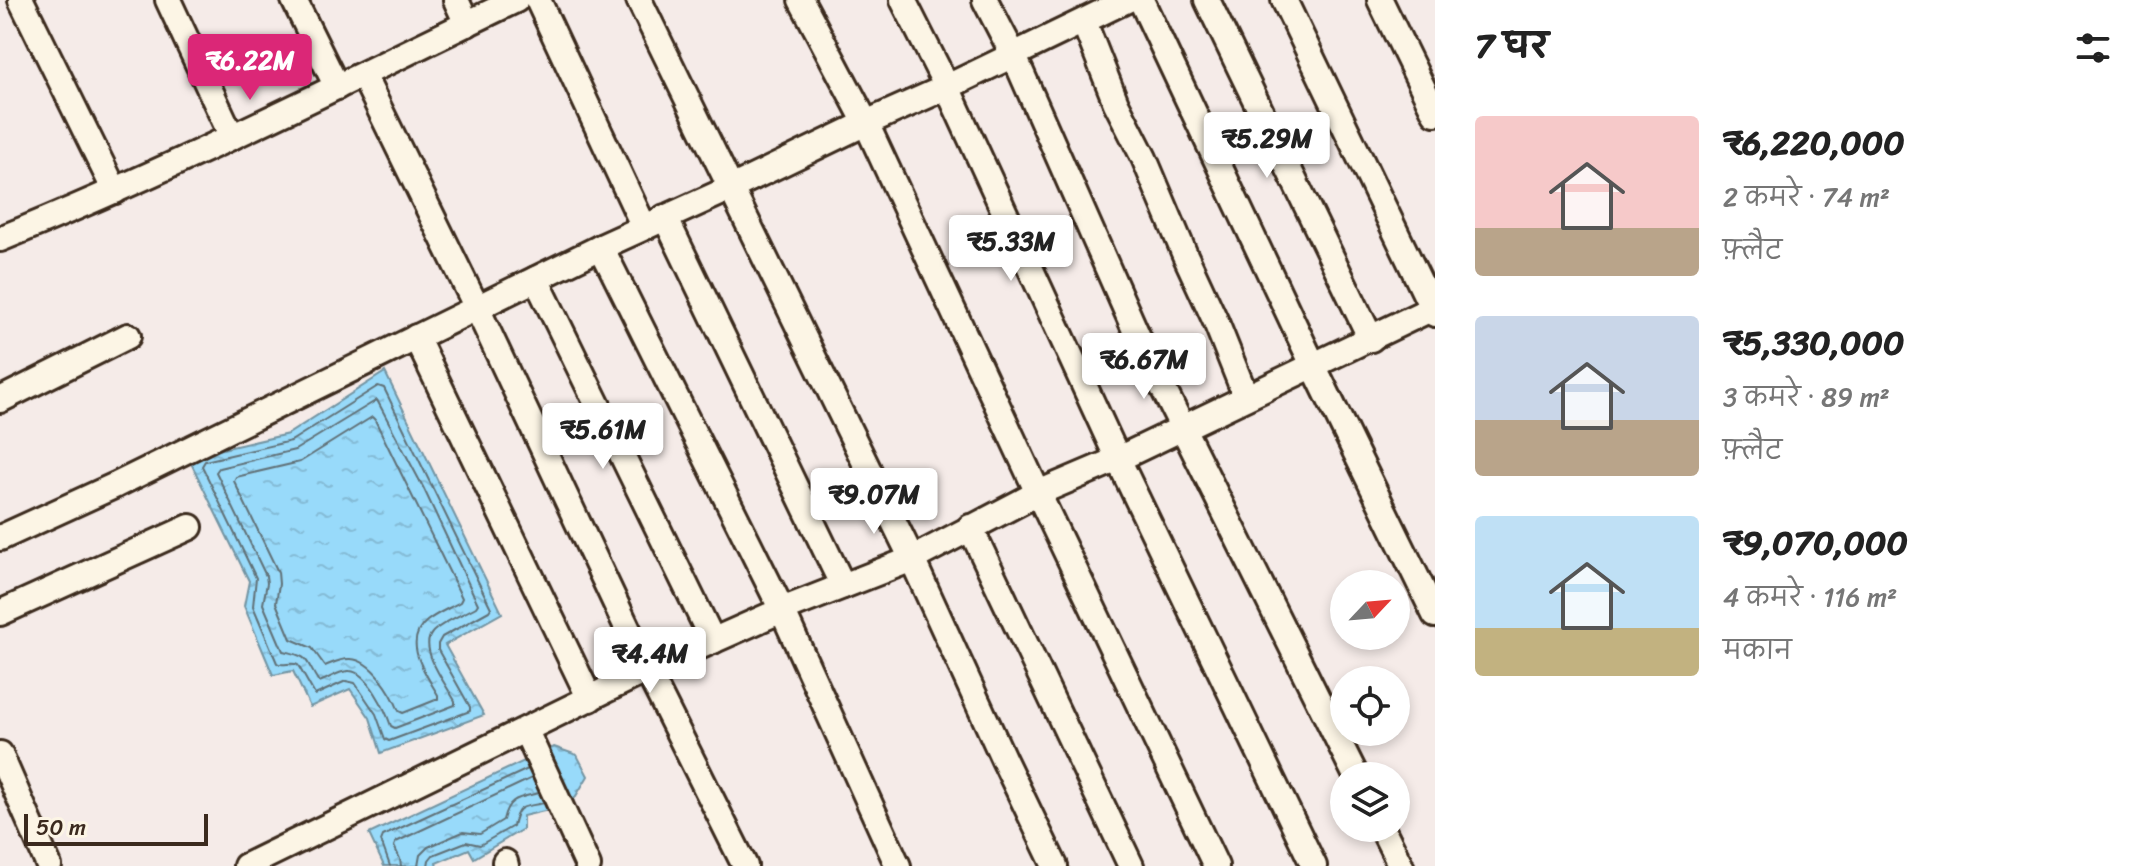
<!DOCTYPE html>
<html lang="hi">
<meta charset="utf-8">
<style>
body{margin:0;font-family:Sriracha,"Playpen Sans Deva",sans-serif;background:#f2f2f2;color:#222;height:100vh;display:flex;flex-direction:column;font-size:30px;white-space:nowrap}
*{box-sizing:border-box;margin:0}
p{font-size:26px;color:#767676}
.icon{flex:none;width:44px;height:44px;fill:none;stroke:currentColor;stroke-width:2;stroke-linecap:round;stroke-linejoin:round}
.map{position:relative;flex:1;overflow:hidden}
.side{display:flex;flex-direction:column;background:#fff;width:720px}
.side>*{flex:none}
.needle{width:52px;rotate:64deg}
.controls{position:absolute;left:1330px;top:570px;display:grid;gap:16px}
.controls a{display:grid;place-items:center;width:80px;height:80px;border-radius:50%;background:#fff;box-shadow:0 4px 12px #0003;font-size:40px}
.scale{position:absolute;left:24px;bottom:20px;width:184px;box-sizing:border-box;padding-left:8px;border:4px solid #3b2a1e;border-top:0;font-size:22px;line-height:28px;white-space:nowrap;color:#3b2a1e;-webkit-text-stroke:6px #fcf5e5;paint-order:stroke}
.price{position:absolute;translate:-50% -68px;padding:0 18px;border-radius:8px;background:#fff;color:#222;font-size:26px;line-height:52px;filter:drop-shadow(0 2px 4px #0008)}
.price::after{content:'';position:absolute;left:50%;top:48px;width:24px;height:18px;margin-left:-12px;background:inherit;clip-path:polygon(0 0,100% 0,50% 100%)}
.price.selected{background:#db2777;color:#fff}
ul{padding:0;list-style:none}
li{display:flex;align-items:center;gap:24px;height:200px;padding:0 40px}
li span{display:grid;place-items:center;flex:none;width:224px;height:160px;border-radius:8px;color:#555}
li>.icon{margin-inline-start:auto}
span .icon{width:96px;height:96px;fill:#fffc;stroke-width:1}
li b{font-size:34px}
h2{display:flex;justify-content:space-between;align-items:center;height:96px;padding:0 40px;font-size:34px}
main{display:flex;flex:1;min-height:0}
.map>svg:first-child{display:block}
.water{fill:url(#water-ripples);stroke:#7394a2;stroke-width:2}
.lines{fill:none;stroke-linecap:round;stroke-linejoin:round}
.shore{stroke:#607076;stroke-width:2}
.minor-casing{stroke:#3b2a1e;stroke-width:30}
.minor{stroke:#fcf5e5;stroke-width:24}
</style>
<main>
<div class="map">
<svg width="1435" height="866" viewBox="0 0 1435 866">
<defs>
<pattern id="water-ripples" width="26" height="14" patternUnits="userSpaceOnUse" patternTransform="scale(2)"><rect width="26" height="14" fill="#98dafa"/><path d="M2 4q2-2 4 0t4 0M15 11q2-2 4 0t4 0" fill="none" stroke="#84bbd6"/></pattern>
</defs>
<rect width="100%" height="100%" fill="#f5ebe8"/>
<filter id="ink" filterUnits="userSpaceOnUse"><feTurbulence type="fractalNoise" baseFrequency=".0125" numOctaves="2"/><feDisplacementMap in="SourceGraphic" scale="16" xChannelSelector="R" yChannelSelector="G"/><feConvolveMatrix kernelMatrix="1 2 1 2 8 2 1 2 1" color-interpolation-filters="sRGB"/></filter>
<g filter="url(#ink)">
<g class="water">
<polygon points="385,372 502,613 445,645 484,715 381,753 370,718 350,689 310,707 293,671 273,675 244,606 249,581 188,457 288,434"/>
<polygon points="554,747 577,755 588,776 573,801 563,825 553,809 523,816 523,829 474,858 469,849 436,863 437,866 384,866 369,834"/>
</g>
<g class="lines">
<g class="shore">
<path d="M 378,386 L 384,388 L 491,608 L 489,611 L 442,637 L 438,644 L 438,650 L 470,707 L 470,711 L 389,741 L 385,739 L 376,714 L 355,683 L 346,681 L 315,695 L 298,665 C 291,661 283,667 277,663 L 253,606 L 256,578 L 202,466 L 205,461 L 291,441 Z"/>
<path d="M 377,400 L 423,487 L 478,604 L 476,607 C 464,614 440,623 432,633 C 418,649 447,686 455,701 L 455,705 L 395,728 L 391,726 C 386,711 368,672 350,671 C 339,670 329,679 319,682 C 304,660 312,657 283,651 L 263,604 L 267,583 L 266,576 L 216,472 L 219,468 L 295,450 Z"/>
<path d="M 372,417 L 375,420 L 462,598 L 460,602 C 450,608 437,613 427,621 C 401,642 426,674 438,695 L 438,699 L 403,713 L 399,711 C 392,693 372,660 351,659 C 341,658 333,663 325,666 L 312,648 L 291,639 L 276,603 L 279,584 L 278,572 L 234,481 L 236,477 L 300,462 Z"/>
<polyline points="390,866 381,841 383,836 528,769"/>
<polyline points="401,866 400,859 394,846 396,842 532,778"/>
<path d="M 418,866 L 420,855 L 428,847 L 463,832 L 480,834 L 503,820 C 508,797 519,798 539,793"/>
<path d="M 428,866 L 429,860 L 433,855 L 466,842 L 480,845 L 513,826 C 518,803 522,808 544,803"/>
</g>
<g class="minor-casing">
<g id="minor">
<polyline points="21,0 115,191"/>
<polyline points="168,0 232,137"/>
<polyline points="294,0 337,87"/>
<polyline points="456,0 467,24"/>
<polyline points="538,0 644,227"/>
<polyline points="639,0 912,559 1004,760 1055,866"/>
<polyline points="801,0 866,123 1038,493 1216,866"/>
<polyline points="903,0 947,87 1118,459 1314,866"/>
<polyline points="985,0 1014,56 1142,346 1356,776"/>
<polyline points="1141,0 1313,365 1435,615"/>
<polyline points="1207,0 1371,339"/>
<polyline points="1284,0 1435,314"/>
<polyline points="1380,0 1435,113"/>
<polyline points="1084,22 1116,103 1144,158 1185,255 1216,322 1246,397"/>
<polyline points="363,75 477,308 647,670 745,866"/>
<polyline points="665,217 843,586"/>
<path d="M 0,239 C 176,168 345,82 516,0"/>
<polyline points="601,247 782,610 898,866"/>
<polyline points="536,279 713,641"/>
<polyline points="416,337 590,699"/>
<polyline points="0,400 128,336"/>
<polyline points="970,527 1131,866"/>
<polyline points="0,538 116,485 601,247 731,188 866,123 947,87 1127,0"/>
<polyline points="0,613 190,527"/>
<polyline points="526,731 588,866"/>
<polyline points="0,754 49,866"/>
<polyline points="1382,828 1401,866"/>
<polyline points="505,862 506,866"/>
<polyline points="246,866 647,670 782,610 912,559 1038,493 1118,459 1435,307"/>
</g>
</g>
<use href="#minor" class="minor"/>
</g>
</g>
</svg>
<div class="controls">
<a><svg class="needle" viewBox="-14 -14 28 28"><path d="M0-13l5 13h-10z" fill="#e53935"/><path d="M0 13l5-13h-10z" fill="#767676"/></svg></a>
<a><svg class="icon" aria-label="locate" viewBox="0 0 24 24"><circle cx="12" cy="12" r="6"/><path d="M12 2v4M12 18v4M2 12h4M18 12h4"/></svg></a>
<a><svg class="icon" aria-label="layers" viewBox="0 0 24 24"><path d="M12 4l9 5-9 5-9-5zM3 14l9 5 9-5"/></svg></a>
</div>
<div class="scale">50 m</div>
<b class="price selected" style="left:250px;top:102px">₹6.22M</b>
<b class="price" style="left:1267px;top:180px">₹5.29M</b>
<b class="price" style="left:1011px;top:283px">₹5.33M</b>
<b class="price" style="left:1144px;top:401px">₹6.67M</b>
<b class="price" style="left:603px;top:471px">₹5.61M</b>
<b class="price" style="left:874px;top:536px">₹9.07M</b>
<b class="price" style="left:650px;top:695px">₹4.4M</b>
</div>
<section class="side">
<h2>7 घर<svg class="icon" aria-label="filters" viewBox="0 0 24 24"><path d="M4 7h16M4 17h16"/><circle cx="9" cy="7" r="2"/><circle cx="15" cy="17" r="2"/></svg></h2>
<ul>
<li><span style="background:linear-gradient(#f6c9c9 70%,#b9a48a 0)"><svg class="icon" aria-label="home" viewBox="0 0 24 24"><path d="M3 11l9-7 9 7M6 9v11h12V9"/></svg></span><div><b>₹6,220,000</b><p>2 कमरे · 74 m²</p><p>फ़्लैट</p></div></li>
<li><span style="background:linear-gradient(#c9d6e8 65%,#b9a48a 0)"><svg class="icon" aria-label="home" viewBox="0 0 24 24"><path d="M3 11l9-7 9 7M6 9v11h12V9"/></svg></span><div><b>₹5,330,000</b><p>3 कमरे · 89 m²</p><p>फ़्लैट</p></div></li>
<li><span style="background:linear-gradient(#bfe0f5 70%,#c2b280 0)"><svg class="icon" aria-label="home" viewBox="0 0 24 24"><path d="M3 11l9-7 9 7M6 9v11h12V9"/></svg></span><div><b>₹9,070,000</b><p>4 कमरे · 116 m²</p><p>मकान</p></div></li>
</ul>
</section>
</main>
